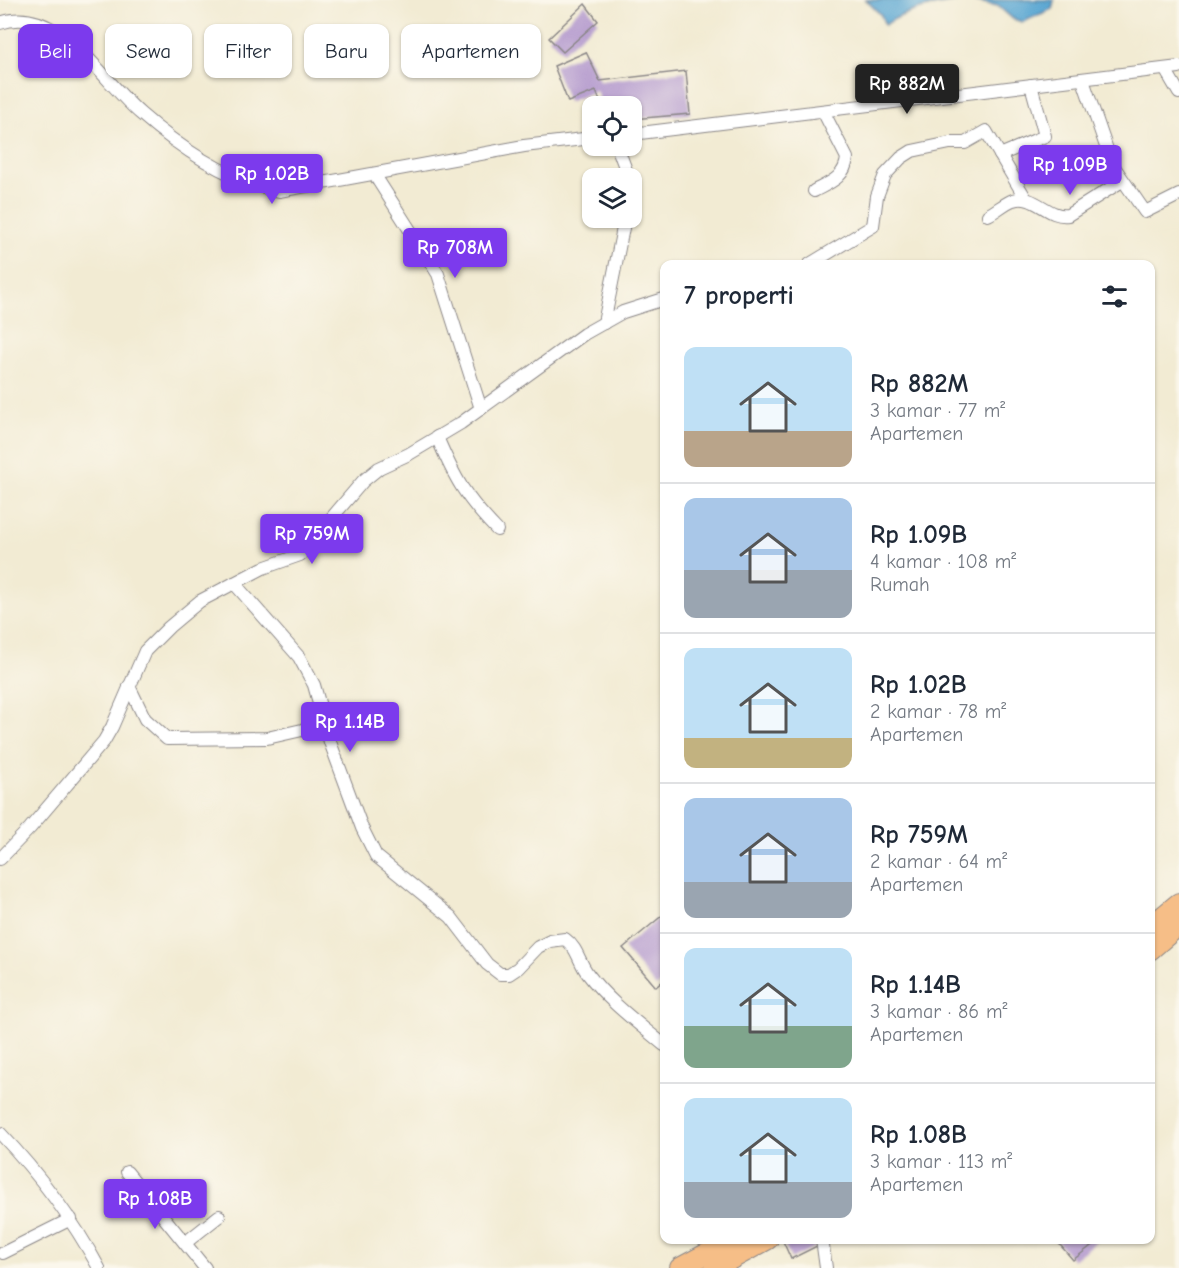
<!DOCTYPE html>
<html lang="id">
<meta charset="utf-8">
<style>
body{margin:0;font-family:"Comic Neue",sans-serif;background:#f6f6f7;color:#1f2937;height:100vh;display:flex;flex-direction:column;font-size:22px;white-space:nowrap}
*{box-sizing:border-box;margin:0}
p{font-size:20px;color:#747a83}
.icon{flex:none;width:33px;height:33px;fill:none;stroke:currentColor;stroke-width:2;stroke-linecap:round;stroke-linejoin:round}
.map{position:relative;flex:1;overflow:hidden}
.details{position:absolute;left:660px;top:260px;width:495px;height:984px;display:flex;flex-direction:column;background:#fff;border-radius:12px;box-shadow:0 2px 4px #0004}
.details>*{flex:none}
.top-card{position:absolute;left:18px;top:24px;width:552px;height:54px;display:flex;gap:12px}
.tools{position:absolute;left:582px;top:96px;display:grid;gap:12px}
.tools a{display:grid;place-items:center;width:60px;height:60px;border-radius:12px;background:#fff;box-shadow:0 2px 4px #0004;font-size:30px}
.price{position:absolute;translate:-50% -51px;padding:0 14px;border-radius:6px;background:#7c3aed;color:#fff;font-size:20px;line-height:39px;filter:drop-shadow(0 2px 3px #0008)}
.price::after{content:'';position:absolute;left:50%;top:36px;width:18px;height:14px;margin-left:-9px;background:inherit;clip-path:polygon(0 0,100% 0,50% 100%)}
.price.active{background:#222;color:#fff}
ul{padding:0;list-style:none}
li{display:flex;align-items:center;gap:18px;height:150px;padding:0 24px}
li+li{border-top:2px solid #e0e1e3}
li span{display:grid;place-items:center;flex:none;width:168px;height:120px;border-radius:12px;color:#555}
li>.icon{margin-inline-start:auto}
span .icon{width:72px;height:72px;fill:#fffc;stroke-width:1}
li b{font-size:26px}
h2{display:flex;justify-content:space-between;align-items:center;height:72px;padding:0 24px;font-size:26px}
.chip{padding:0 21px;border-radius:12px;background:#fff;box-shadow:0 2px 4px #0004;font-size:21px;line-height:54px}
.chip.active{background:#7c3aed;color:#fff}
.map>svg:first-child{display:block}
.water{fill:#59a6d2;stroke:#3e6486;stroke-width:1.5}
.building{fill:#b298cd}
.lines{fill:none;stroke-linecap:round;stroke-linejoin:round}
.minor-casing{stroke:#8a8687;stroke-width:14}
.trunk-casing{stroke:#8a8687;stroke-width:22}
.minor{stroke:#fff;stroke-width:12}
.trunk{stroke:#f6be87;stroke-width:20}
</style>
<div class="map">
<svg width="1179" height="1268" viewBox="0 0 1179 1268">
<rect width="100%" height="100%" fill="#fbf7ec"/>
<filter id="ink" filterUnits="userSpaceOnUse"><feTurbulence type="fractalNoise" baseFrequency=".0167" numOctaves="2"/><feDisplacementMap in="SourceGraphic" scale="12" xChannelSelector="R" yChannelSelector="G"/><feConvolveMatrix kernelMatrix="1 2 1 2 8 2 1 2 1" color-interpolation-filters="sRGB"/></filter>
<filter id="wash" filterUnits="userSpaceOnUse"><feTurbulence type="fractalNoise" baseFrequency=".008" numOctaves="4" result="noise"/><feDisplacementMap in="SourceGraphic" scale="24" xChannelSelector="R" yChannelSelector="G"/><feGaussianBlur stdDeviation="1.35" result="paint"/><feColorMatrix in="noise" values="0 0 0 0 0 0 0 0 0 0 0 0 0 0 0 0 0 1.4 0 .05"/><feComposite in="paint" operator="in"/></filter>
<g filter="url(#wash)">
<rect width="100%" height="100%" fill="#f2ebd3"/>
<g class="water">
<path d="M 866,0 L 966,0 C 940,4 906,9 885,25 L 881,15 Z"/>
<polygon points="970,0 1054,0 1052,9 1023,22 1013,19 998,6"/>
</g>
<g id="blocks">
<g class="building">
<polygon points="585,4 598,21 563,52 549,38"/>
<polygon points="586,52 600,81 686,71 690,114 632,119 632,106 602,106 596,91 568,102 554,66"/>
<polygon points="664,914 664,980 656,987 623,948"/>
<polygon points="782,1239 820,1239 821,1244 791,1259"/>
<polygon points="1055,1239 1100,1239 1073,1260"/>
</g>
</g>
</g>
<g filter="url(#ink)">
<use href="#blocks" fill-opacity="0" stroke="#8a8687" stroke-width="1.5"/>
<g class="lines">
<g class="minor-casing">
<g id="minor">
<path d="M 0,23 C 58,2 103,82 141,114 C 181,149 227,180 279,191 L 524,146 L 592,138"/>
<polyline points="1165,69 1179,93"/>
<polyline points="1083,80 1112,164 1145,212 1179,195"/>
<polyline points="632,134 1179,67"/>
<polyline points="617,146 629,178"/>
<polyline points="1000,155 1045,136 1031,85"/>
<polyline points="374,174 438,274 481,409"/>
<polyline points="632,190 632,193"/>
<path d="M 814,191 C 829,183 845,178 847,158 L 823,111"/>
<path d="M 988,215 C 996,211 1005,203 1013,200 C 1035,193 1047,218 1068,215 L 1122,181"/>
<polyline points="810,264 873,226 877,196 885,175 901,158 912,151 950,143 965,143 986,131 1026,199"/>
<polyline points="604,323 625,218"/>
<path d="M 437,437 C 455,479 465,497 497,530"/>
<path d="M 234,583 L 299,657 L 314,685 L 330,742 L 362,828 L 376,856 L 451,917 L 487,964 L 500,974 L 509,974 L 518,968 L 538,947 L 550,941 L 565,939 C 578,948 579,963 588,974 C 609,1002 638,1023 664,1045"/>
<polyline points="129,686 145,719 167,739 267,738 324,725"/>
<polyline points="0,859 30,828 104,741 112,727 145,651 169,627 200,601 263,568 300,555 363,481 379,468 409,454 461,423 584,334 623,312 664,299"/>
<path d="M 0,1133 C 39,1174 72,1218 99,1268"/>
<polyline points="127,1172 205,1268"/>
<polyline points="822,1239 826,1268"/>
<polyline points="185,1243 219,1216"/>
<polyline points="3,1253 71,1219"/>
</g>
</g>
<g class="trunk-casing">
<g id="trunk">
<polyline points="1150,927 1179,903"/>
<polyline points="1150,950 1179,925"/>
<polyline points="680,1268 734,1239"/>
<polyline points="715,1268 768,1239"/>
</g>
</g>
<use href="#minor" class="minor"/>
<use href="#trunk" class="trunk"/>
</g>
</g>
</svg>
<div class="tools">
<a><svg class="icon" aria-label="locate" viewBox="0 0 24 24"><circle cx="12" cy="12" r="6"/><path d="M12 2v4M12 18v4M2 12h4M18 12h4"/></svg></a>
<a><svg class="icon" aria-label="layers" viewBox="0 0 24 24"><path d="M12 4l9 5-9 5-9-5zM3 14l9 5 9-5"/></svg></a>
</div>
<b class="price active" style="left:907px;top:115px">Rp 882M</b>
<b class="price" style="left:1070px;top:196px">Rp 1.09B</b>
<b class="price" style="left:272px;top:205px">Rp 1.02B</b>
<b class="price" style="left:455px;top:279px">Rp 708M</b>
<b class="price" style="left:312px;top:565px">Rp 759M</b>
<b class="price" style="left:350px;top:753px">Rp 1.14B</b>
<b class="price" style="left:155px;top:1230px">Rp 1.08B</b>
<div class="top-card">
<a class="chip active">Beli</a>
<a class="chip">Sewa</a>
<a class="chip">Filter</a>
<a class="chip">Baru</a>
<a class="chip">Apartemen</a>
</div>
<section class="details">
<h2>7 properti<svg class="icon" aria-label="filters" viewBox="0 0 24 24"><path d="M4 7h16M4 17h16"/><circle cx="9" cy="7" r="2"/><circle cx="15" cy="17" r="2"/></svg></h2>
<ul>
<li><span style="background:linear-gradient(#bfe0f5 70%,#b9a48a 0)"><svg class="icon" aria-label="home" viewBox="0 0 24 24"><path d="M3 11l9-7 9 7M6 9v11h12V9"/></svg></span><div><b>Rp 882M</b><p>3 kamar · 77 m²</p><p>Apartemen</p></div></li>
<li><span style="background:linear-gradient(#a9c7e8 60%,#9aa5b1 0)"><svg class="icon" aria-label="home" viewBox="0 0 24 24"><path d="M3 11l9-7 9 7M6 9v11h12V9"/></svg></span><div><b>Rp 1.09B</b><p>4 kamar · 108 m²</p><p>Rumah</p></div></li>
<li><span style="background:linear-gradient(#bfe0f5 75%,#c2b280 0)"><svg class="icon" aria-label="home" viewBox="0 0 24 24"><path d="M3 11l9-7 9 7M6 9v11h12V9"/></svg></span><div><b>Rp 1.02B</b><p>2 kamar · 78 m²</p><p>Apartemen</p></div></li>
<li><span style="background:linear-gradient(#a9c7e8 70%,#9aa5b1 0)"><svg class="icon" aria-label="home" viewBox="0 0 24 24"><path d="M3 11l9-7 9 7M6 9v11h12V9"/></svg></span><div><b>Rp 759M</b><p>2 kamar · 64 m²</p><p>Apartemen</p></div></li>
<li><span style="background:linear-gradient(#bfe0f5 65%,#7fa58c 0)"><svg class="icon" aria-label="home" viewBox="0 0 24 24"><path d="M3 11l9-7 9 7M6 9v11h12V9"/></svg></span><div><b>Rp 1.14B</b><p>3 kamar · 86 m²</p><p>Apartemen</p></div></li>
<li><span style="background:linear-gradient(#bfe0f5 70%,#9aa5b1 0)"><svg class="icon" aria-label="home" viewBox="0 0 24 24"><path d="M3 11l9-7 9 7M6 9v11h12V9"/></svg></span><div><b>Rp 1.08B</b><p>3 kamar · 113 m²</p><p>Apartemen</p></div></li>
</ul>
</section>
</div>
